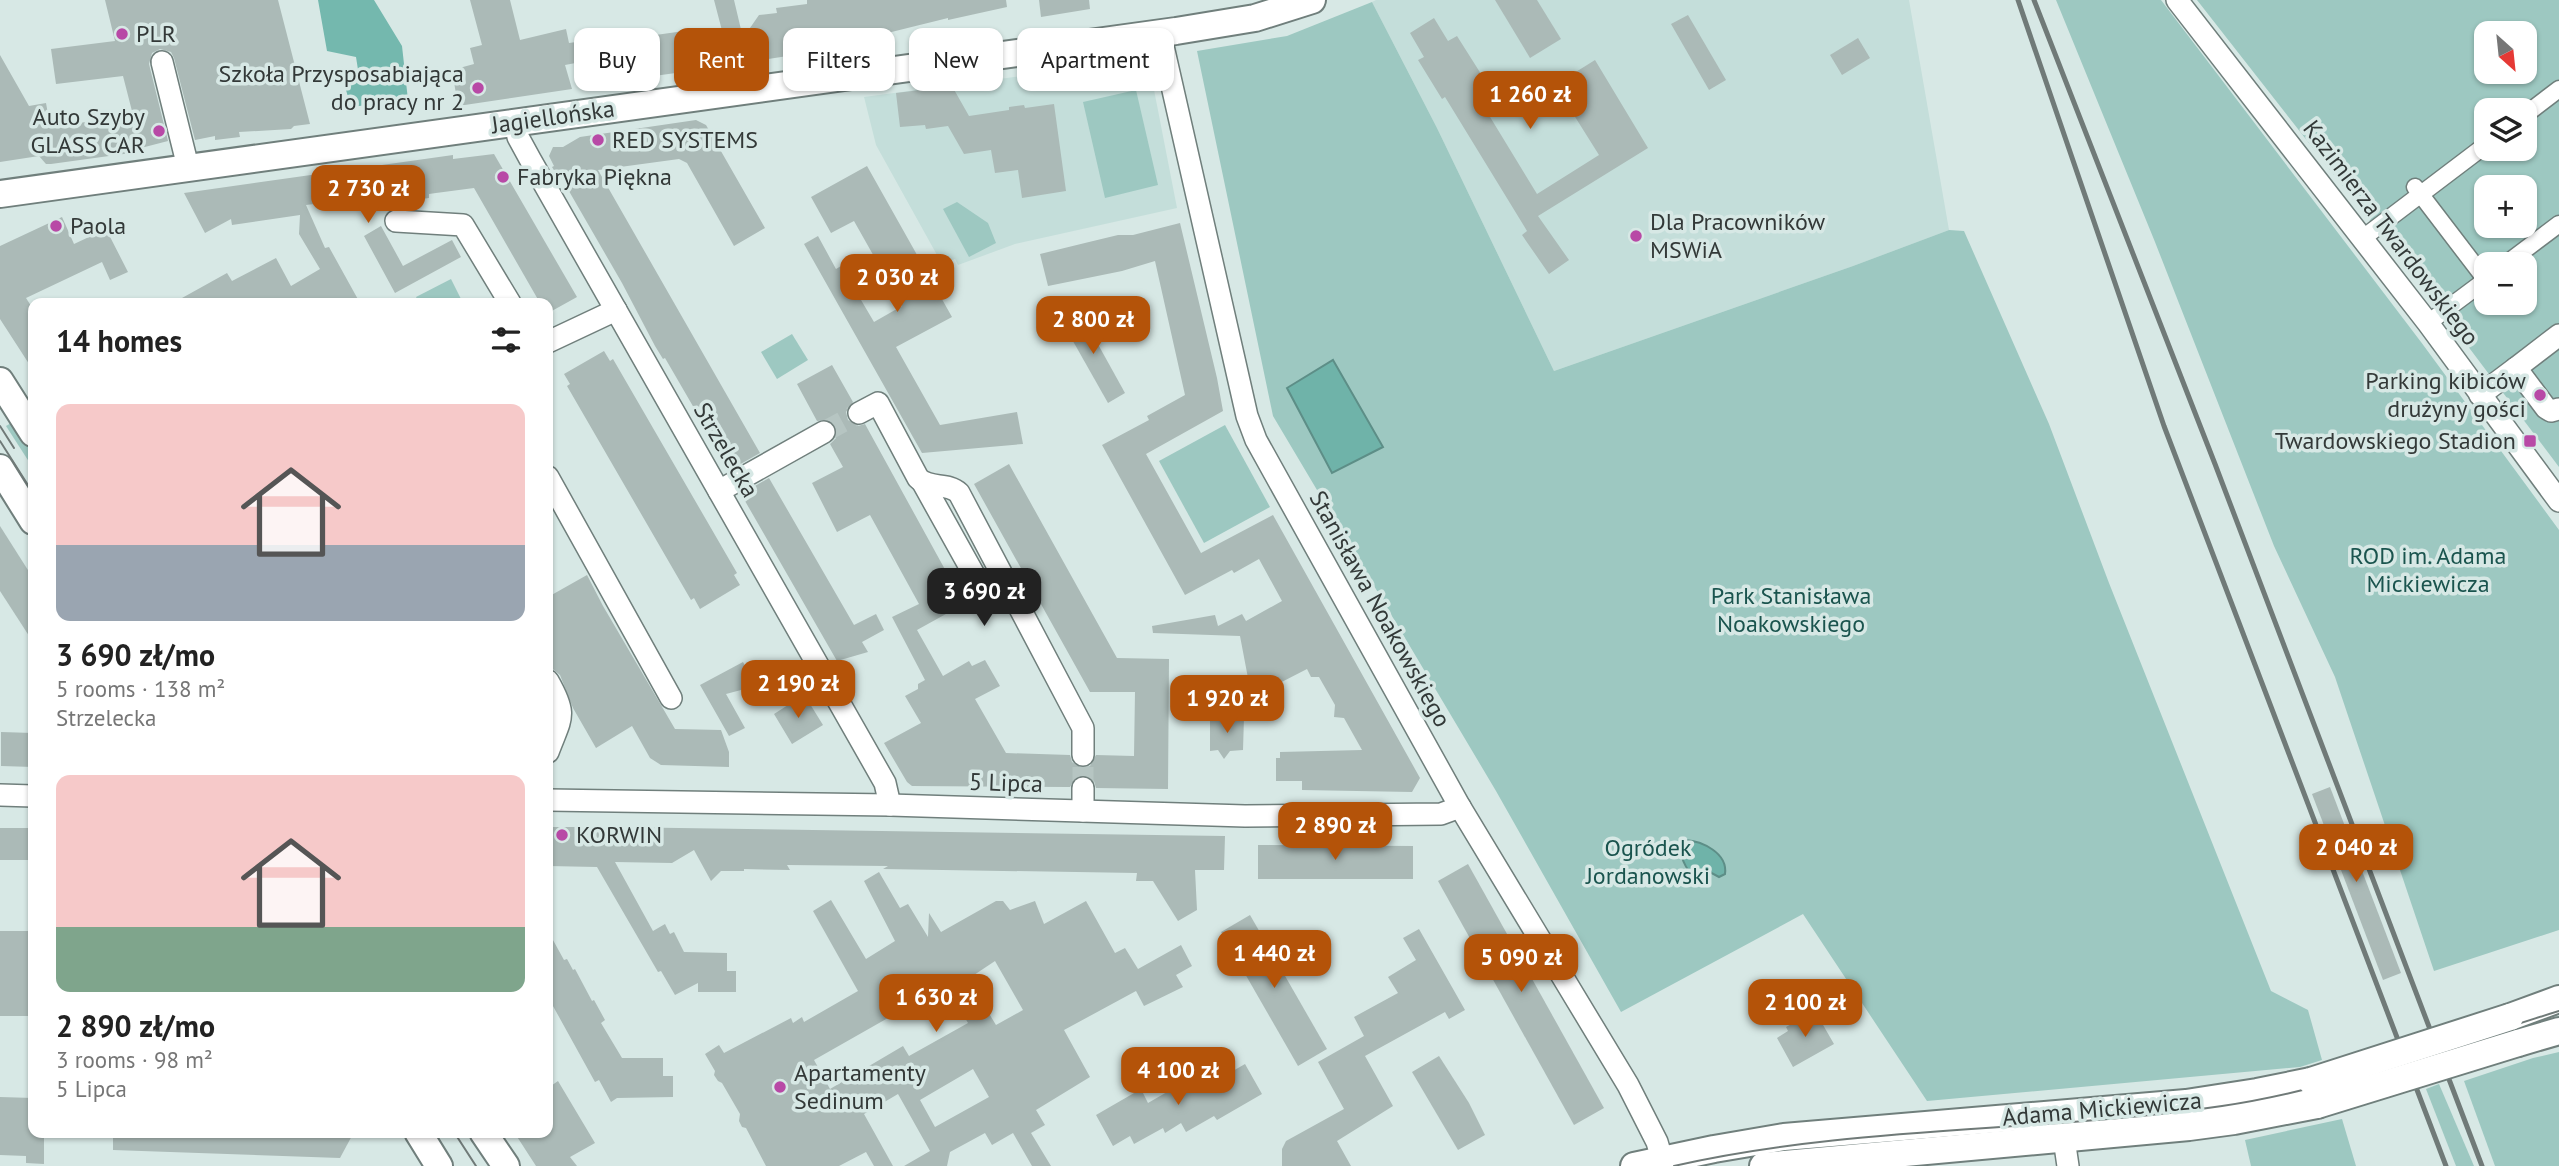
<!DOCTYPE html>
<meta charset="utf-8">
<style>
body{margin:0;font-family:"PT Sans",sans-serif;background:#f2f2f2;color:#222;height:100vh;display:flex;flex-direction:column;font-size:26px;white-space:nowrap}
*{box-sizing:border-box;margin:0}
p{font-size:23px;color:#767676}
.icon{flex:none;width:38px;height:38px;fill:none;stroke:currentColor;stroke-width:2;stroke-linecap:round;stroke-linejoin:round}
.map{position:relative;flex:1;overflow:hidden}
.side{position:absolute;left:28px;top:298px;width:525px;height:840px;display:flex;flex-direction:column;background:#fff;border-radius:14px;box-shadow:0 2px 5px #0004}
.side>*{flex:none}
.top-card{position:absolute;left:574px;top:28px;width:665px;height:63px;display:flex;gap:14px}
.needle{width:46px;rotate:153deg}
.controls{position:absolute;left:2474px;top:21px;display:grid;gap:14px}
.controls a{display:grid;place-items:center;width:63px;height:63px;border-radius:14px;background:#fff;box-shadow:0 2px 5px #0004;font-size:35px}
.price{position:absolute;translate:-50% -60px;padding:0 16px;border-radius:14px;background:#b45309;color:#fff;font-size:23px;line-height:46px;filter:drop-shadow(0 2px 4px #0008)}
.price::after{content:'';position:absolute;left:50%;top:42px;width:21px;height:16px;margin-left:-10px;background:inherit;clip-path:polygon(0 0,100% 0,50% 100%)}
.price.current{background:#222;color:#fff}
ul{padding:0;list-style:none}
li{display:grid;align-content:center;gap:14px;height:371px;padding:0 28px}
li span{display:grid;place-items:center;height:217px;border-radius:14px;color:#555}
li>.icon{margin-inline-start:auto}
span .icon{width:126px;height:126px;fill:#fffc;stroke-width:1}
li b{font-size:30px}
h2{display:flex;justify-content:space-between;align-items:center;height:84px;padding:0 28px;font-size:30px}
.pill{padding:0 24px;border-radius:14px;background:#fff;box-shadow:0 2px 5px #0004;font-size:24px;line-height:63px}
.pill.current{background:#b45309;color:#fff}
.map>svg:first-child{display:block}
.built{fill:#c4deda}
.green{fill:#9dc8c1;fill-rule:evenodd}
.forest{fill:#74b8ae}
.water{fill:#6fb3a9;stroke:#5d8e87;stroke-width:2}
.building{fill:#abbab7;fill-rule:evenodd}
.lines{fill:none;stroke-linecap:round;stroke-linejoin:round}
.minor-tunnel{stroke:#b6c5c2;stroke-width:21;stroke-dasharray:21 10;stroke-linecap:butt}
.pedestrian-casing{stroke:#707f7c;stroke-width:19}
.minor-casing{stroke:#707f7c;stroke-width:24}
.tertiary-casing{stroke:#707f7c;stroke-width:30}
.pedestrian{stroke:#fff;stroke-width:16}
.minor{stroke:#fff;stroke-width:21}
.tertiary{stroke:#fff;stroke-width:26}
.tram{stroke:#707a78;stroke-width:2}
.rail{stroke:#707a78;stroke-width:5}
.tertiary-bridge-casing{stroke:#707f7c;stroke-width:30;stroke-linecap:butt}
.tertiary-bridge{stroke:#fff;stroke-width:26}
.poi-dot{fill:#b849a6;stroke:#d7e8e5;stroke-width:2.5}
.labels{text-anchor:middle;stroke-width:7;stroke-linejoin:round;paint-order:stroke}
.poi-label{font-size:24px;fill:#333938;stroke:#d7e8e5;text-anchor:start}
.street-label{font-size:24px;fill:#333938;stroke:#d7e8e5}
.park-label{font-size:24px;fill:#1a544e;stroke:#d7e8e5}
</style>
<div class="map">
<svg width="2559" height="1166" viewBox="0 0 2559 1166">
<rect width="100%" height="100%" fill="#d7e8e5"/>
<g class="built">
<polygon points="1376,0 1909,0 1949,230 1853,266 1554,371 1437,128 1372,2"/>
<polygon points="1148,59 1177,208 1015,244 958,265 955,259 942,264 876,145 864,97"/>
</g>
<g class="green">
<polygon points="2056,0 2161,0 2421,342 2559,530 2559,930 2434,971 2335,677 2274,546 2155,242"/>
<path d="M 2197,0 L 2559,0 L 2559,467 L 2464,341 ZM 2487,33 L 2525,33 L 2525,72 L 2487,72 ZM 2487,110 L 2525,110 L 2525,149 L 2487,149 ZM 2487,187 L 2525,187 L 2525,226 L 2487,226 ZM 2487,264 L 2525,264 L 2525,303 L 2487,303 Z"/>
<polygon points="1372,2 1437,128 1554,371 1853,266 1949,230 1964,231 2049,424 2109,583 2271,991 2308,1010 2322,1060 2300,1067 1927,1101 1803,914 1621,1012 1496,791 1273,416 1197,51 1287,36"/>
<polygon points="1136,90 1158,185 1105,198 1083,102"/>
<polygon points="957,202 988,223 996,243 969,257 943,209"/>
<polygon points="451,279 463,303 419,303 416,297"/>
<polygon points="792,334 808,360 777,379 761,352"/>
<polygon points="13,422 33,453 33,468 6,426"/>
<polygon points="1225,425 1270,507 1204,543 1159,461"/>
<polygon points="2559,1052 2559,1166 2495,1166 2464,1081 2533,1058"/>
<polygon points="2439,1084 2474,1166 2456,1166 2426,1089"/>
<polygon points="2342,1119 2356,1166 2251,1166 2245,1140"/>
</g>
<polygon class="forest" points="318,0 374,0 402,46 408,100 351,107 346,90 359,76 356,57 327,51"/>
<g class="water">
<polygon points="1333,360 1383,447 1332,473 1287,388"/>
<path d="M 1685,840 C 1702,841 1728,853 1725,874 L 1719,877 L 1708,871 L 1704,876 L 1704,882 C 1688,877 1680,859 1680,843 Z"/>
</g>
<g class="building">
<polygon points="105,0 278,0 310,124 294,126 291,129 239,132 240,137 215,140 215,136 195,140 174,58 171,52 160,49 152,53 149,64 168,141 137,149 138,152 51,164 46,164 39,156 0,162 0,55 29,106 46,103 50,125 69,122 72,124 133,115 123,76 56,84 51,49 115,41"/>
<polygon points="470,0 510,0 520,40 566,29 569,43 605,38 606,42 684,31 690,71 611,82 607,57 565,65 572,89 458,106 452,70 474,64 470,48 482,45"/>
<polygon points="714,0 734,0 743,38 759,15 777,13 776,8 807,4 807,0 1006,0 1007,7 948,20 948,18 851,42 851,46 731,65"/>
<polygon points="1039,0 1089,0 1090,9 1041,17"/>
<polygon points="1495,0 1537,0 1561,39 1530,58"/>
<polygon points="1688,15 1726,80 1709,90 1671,24"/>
<polygon points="1434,18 1448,41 1457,36 1488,85 1507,73 1516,87 1484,107 1537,194 1599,155 1555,85 1595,60 1648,148 1538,216 1569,260 1549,274 1522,235 1527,231 1445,97 1442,99 1418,60 1424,57 1410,33"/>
<polygon points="1858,38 1870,58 1842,75 1830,55"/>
<polygon points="952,86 969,116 1009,110 1009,107 1024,105 1025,108 1054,104 1066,191 1022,198 1018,170 995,173 991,150 964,154 948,126 926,129 925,125 900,127 896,93"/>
<polygon points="696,120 706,125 765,228 734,246 687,163 679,159 598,170 760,453 730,470 665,358 663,359 655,346 622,283 562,179 560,180 552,167 554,166 549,156 553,147 563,147 580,137"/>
<polygon points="494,154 577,297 550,312 548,303 540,303 474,188 436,193 429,194 429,198 364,207 363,203 346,206 346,200 306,205 325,248 329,247 360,303 173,303 227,273 232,281 276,258 291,286 320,269 299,234 300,215 232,225 231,219 205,233 184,193 453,155 453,159"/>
<polygon points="867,166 952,317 896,347 940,425 1017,412 1023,444 922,453 804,244 818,236 836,269 841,266 874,322 902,306 854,221 831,233 811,197"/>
<polygon points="62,217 74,244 106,229 128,272 110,280 102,262 26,298 33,309 33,370 0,319 0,246"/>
<polygon points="1180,223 1217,378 1223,411 1146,454 1201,553 1273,515 1420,778 1412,792 1302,790 1302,781 1276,781 1276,758 1280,758 1280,752 1362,750 1344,718 1334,717 1335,705 1319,677 1311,677 1307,669 1266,690 1273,715 1255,715 1240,636 1153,633 1152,626 1215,615 1218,626 1242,614 1246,621 1282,601 1259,559 1234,573 1232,570 1185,595 1102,445 1149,420 1147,416 1185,395 1155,261 1122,271 1048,286 1040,254 1089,242 1118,235 1133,235"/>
<polygon points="381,226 403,266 452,240 461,257 395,293 364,236"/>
<polygon points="1079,310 1125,393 1108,403 1061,320"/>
<polygon points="604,351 610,361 613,359 737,573 734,575 740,585 700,609 694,598 691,600 567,386 570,384 564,374"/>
<polygon points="832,365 853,402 846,412 848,420 858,426 865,424 964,604 917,630 943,676 969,661 972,666 985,660 1000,686 975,699 1006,753 1070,755 1072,762 1082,768 1090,766 1096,755 1134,756 1135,692 1090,692 974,484 1009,464 1117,658 1169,659 1168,789 1096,788 1094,781 1084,775 1076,777 1070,787 912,786 907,782 884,743 921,723 905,696 918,689 918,684 925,680 892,617 919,604 870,515 837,532 812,483 843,467 830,444 836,438 836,426 830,420 817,421 797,384"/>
<polygon points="769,478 854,625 876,614 884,630 862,642 868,652 837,661 741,494"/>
<polygon points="0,526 33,578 33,642 0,591"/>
<polygon points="587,575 603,606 675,729 721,730 729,752 729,767 661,765 650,758 632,726 596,748 573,708 560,675 548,665 548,597"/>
<polygon points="743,662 756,686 726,694 745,728 729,736 700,685"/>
<polygon points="802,696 807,705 810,704 823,725 792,744 774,714"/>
<polygon points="1210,717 1244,717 1243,750 1230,751 1224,759 1218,750 1210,751"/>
<polygon points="1,732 33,733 33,767 1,766"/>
<polygon points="2330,787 2401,973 2383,980 2312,794"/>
<polygon points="548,827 596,827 598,832 611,827 1225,836 1224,870 1195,870 1197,910 1178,921 1153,881 1136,881 1137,873 883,869 888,866 787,865 790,870 744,869 744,871 721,871 711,881 694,850 672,863 615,862 653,931 665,924 670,934 674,932 684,952 727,953 727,971 736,971 736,992 698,992 698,983 675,995 661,971 658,972 597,867 548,866"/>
<rect x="0" y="828" width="33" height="32"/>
<polygon points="1258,845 1413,846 1413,879 1258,879"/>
<polygon points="1468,864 1604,1108 1574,1125 1438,881"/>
<path d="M 879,872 L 900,908 L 908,904 L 928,937 L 929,913 L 941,932 L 996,901 L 1003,901 L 1010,910 L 1035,901 L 1044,924 L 1086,901 L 1115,953 L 1125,948 L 1138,969 L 1181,945 L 1192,966 L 1176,975 L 1183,987 L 1144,1006 L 1136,991 L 1064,1030 L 1090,1077 L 1036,1110 L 1045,1125 L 1031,1133 L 1051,1166 L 1032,1166 L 1013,1133 L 992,1145 L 985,1133 L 950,1152 L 947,1166 L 904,1166 L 930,1151 L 898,1094 L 864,1114 L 893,1166 L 874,1166 L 866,1152 L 839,1166 L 766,1166 L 746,1128 L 742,1127 L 739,1121 L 740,1114 L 722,1083 L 718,1081 L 714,1075 L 715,1071 L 705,1054 L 719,1045 L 724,1053 L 791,1018 L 793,1023 L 802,1017 L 804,1022 L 858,991 L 813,911 L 831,900 L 866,959 L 895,941 L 864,881 ZM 995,961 L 1023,1010 L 996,1025 L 968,979 ZM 946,985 L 968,1023 L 909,1056 L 903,1046 L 830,1089 L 814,1060 ZM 973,1069 L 989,1097 L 935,1127 L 920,1100 Z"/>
<polygon points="1250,915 1327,1049 1298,1066 1221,932"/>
<polygon points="1419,929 1465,1010 1449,1019 1445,1012 1365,1056 1393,1106 1337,1141 1351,1166 1282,1166 1282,1149 1286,1141 1344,1109 1318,1062 1364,1036 1354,1017 1398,993 1388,977 1416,960 1403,938"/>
<rect x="0" y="931" width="33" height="85"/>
<polygon points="548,931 564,960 567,959 573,970 575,969 592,1001 594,1000 605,1020 601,1023 622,1058 663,1058 663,1076 673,1076 673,1097 617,1098 611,1102 599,1080 595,1082 548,997"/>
<polygon points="1815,1011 1834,1044 1793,1067 1777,1038 1788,1031 1786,1027"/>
<polygon points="1439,1056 1469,1103 1485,1135 1458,1150 1412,1072"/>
<polygon points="1245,1064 1262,1094 1217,1120 1214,1116 1186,1132 1181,1123 1165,1133 1163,1128 1134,1144 1130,1136 1113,1146 1096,1115 1141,1089 1148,1103 1193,1077 1200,1090"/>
<polygon points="558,1081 595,1143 570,1157 577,1166 536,1166 514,1132 548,1132 548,1088"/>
<polygon points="0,1097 33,1098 33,1132 44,1132 44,1164 26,1163 26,1156 0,1155"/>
<polygon points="113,1132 354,1132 340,1158 113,1150"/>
</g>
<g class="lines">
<g class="minor-tunnel">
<polyline points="824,432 859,413"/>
<polyline points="1083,788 1083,755"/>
</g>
<g class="pedestrian-casing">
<g id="pedestrian">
<polyline points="2525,115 2559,89"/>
<polyline points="2415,187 2486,280"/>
<polyline points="2363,238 2487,144"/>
<polyline points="2506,264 2559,224"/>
<polyline points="2428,323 2487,279"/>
</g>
</g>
<g class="minor-casing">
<g id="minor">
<polyline points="2177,0 2428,323 2559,501"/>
<polyline points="1160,33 1247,416 1256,440 1460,807 1628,1085 1657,1142 1664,1166"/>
<polyline points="162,62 188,167"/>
<polyline points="515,122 518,137 530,159 885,783 890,805"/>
<polyline points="396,221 463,225 510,303"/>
<polyline points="2559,335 2516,368 2546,408 2551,411 2559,409"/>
<polyline points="548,342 616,310"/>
<polyline points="2480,395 2516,368"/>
<path d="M 859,413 L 878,403 L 918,478 C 930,490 947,482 959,493 L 1083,728 L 1083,755"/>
<polyline points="548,477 671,698"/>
<polyline points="923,483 986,596 999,602 1015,599"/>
<polyline points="719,491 824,432"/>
<path d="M 548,681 C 568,716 561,717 548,752"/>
<polyline points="0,795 33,796"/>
<polyline points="548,800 890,805 1245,816 1441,814 1460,807"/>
<polyline points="1083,811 1083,788"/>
<polyline points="2062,1125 2068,1166"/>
</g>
</g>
<g class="tertiary-casing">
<g id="tertiary">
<polyline points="0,194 1176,31 1255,18 1312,0"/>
<polyline points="0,381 33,433"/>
<polyline points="0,468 33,521"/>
<polyline points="2510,1017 2559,999"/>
<polyline points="2518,1043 2559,1031"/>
<polyline points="418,1132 439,1166"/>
<polyline points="483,1132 506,1166"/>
<polyline points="1634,1166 1714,1149 1784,1137 2186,1103 2257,1092 2311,1081"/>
<polyline points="1763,1166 2189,1127 2234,1121 2317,1105"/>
</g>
</g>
<use href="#pedestrian" class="pedestrian"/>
<use href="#minor" class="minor"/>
<use href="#tertiary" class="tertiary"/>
<g class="tram">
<polyline points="0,426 14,448"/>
<polyline points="0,441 33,493"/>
<polyline points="454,1132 476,1166"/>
<path d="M 1674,1166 C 1854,1125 2041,1133 2222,1106 C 2338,1089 2448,1045 2559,1011"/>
</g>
<g class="rail">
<polyline points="2018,0 2164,426 2446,1166"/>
<polyline points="2034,0 2215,464 2482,1166"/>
</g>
<g class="tertiary-bridge-casing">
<g id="tertiary-bridge">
<polyline points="2311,1081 2510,1017"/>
<polyline points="2317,1105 2518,1043"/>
</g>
</g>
<use href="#tertiary-bridge" class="tertiary-bridge"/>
</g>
<g class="poi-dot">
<circle cx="122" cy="34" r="7"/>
<circle cx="478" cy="88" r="7"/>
<circle cx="159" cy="131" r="7"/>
<circle cx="598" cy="140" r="7"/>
<circle cx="503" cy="177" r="7"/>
<circle cx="56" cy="226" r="7"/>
<circle cx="1636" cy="236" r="7"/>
<circle cx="2540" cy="395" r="7"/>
<rect x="2523" y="434" width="14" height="14" rx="3.5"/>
<circle cx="562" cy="835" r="7"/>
<circle cx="780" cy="1087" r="7"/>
</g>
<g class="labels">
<g class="poi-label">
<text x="136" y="42">PLR</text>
<text x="464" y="82" text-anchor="end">Szkoła Przysposabiająca<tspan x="464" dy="28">do pracy nr 2</tspan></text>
<text x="145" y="125" text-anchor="end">Auto Szyby<tspan x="145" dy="28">GLASS CAR</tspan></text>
<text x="612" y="148">RED SYSTEMS</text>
<text x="517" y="185">Fabryka Piękna</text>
<text x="1650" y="230">Dla Pracowników<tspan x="1650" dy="28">MSWiA</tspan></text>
<text x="70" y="234">Paola</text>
<text x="2526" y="389" text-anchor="end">Parking kibiców<tspan x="2526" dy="28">drużyny gości</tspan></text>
<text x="2516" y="449" text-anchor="end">Twardowskiego Stadion</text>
<text x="576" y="843">KORWIN</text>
<text x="794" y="1081">Apartamenty<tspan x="794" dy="28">Sedinum</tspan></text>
</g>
<g class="street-label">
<text transform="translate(553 117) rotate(-8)" y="8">Jagiellońska</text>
<text transform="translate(2391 233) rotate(53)" y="8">Kazimierza Twardowskiego</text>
<text transform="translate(726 450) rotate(60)" y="8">Strzelecka</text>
<text transform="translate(1380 609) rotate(61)" y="8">Stanisława Noakowskiego</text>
<text transform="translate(1006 783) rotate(2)" y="8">5 Lipca</text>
<text transform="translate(2102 1109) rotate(-5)" y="8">Adama Mickiewicza</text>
</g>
<g class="park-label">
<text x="2428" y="564">ROD im. Adama<tspan x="2428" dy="28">Mickiewicza</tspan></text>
<text x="1791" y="604">Park Stanisława<tspan x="1791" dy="28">Noakowskiego</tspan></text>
<text x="1648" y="856">Ogródek<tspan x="1648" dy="28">Jordanowski</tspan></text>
</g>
</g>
</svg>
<div class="controls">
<a><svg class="needle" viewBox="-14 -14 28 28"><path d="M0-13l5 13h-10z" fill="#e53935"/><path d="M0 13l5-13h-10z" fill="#767676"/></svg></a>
<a><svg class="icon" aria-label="layers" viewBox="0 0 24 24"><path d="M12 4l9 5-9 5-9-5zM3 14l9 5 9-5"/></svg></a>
<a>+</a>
<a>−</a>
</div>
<b class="price" style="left:1530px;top:131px">1 260 zł</b>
<b class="price" style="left:368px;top:225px">2 730 zł</b>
<b class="price" style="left:897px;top:314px">2 030 zł</b>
<b class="price" style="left:1093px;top:356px">2 800 zł</b>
<b class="price current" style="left:984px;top:628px">3 690 zł</b>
<b class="price" style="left:798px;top:720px">2 190 zł</b>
<b class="price" style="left:1227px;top:735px">1 920 zł</b>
<b class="price" style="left:1335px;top:862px">2 890 zł</b>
<b class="price" style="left:2356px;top:884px">2 040 zł</b>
<b class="price" style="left:1274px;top:990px">1 440 zł</b>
<b class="price" style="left:1521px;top:994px">5 090 zł</b>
<b class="price" style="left:936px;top:1034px">1 630 zł</b>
<b class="price" style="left:1805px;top:1039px">2 100 zł</b>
<b class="price" style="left:1178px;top:1107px">4 100 zł</b>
<div class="top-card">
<a class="pill">Buy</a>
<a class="pill current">Rent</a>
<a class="pill">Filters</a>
<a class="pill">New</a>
<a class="pill">Apartment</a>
</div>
<section class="side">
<h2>14 homes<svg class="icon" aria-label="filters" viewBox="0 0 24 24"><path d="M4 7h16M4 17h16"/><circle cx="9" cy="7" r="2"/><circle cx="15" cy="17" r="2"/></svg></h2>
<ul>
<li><span style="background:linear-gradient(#f6c9c9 65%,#9aa5b1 0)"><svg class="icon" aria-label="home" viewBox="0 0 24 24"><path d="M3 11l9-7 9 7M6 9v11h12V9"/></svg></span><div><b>3 690 zł/mo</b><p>5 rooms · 138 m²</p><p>Strzelecka</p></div></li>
<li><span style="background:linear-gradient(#f6c9c9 70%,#7fa58c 0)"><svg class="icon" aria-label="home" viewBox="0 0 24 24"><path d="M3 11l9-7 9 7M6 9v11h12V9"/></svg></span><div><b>2 890 zł/mo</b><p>3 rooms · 98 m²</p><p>5 Lipca</p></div></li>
</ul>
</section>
</div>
